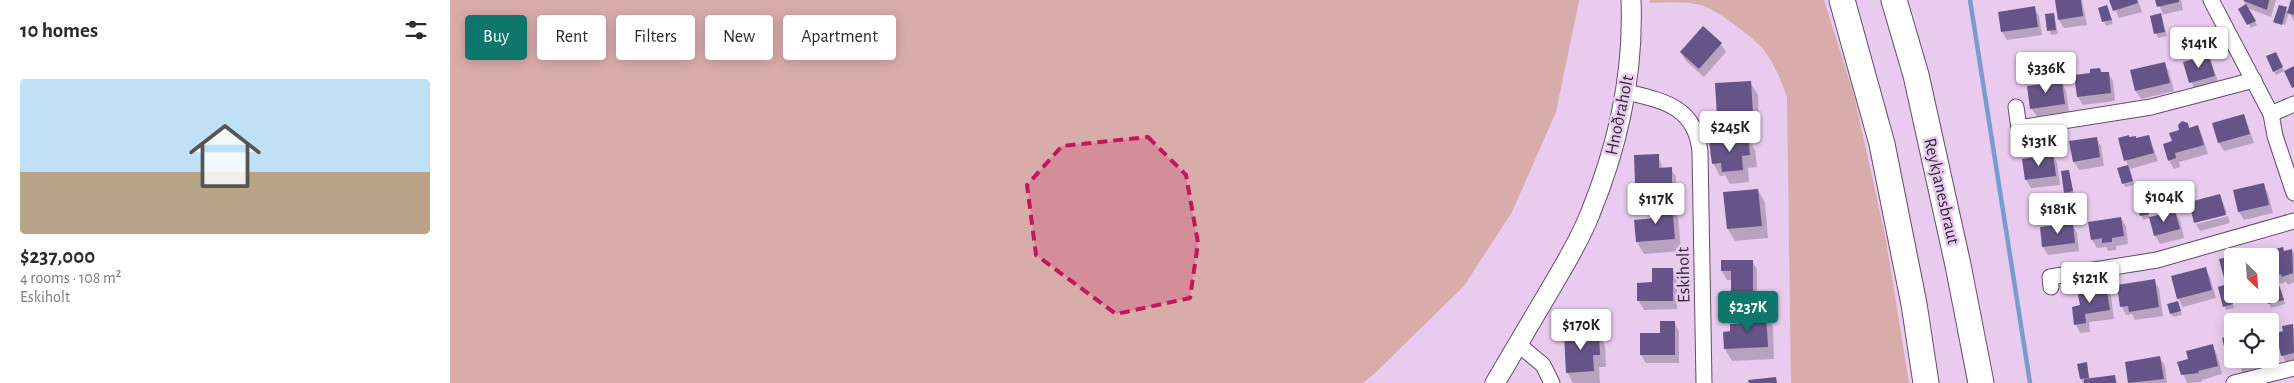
<!DOCTYPE html>
<meta charset="utf-8">
<style>
body{margin:0;font-family:"Alegreya Sans",sans-serif;background:#f2f2f3;color:#2b2b33;height:100vh;display:flex;flex-direction:column;font-size:19px;white-space:nowrap}
*{box-sizing:border-box;margin:0}
p{font-size:16px;color:#7c7c81}
.icon{flex:none;width:28px;height:28px;fill:none;stroke:currentColor;stroke-width:2;stroke-linecap:round;stroke-linejoin:round}
.map{position:relative;flex:1;overflow:hidden}
.side{display:flex;flex-direction:column;background:#fff;width:450px}
.side>*{flex:none}
.banner{position:absolute;left:15px;top:15px;width:475px;height:45px;display:flex;gap:10px}
.needle{width:32px;rotate:155deg}
.buttons{position:absolute;left:1774px;top:248px;display:grid;gap:10px}
.buttons a{display:grid;place-items:center;width:55px;height:55px;border-radius:5px;background:#fff;box-shadow:0 2px 12px #0003;font-size:25px}
.price{position:absolute;translate:-50% -42px;padding:0 11px;border-radius:5px;background:#fff;color:#222;font-size:16px;line-height:32px;filter:drop-shadow(0 1px 2px #0008)}
.price::after{content:'';position:absolute;left:50%;top:30px;width:15px;height:11px;margin-left:-8px;background:inherit;clip-path:polygon(0 0,100% 0,50% 100%)}
.price.active{background:#0f766e;color:#fff}
ul{padding:0;list-style:none}
li{display:grid;align-content:center;gap:10px;height:265px;padding:0 20px}
li span{display:grid;place-items:center;height:155px;border-radius:5px;color:#555}
li>.icon{margin-inline-start:auto}
span .icon{width:90px;height:90px;fill:#fffc;stroke-width:1}
li b{font-size:21px}
h2{display:flex;justify-content:space-between;align-items:center;height:60px;padding:0 20px;font-size:21px}
.chip{padding:0 18px;border-radius:5px;background:#fff;box-shadow:0 2px 12px #0003;font-size:18px;line-height:45px}
.chip.active{background:#0f766e;color:#fff}
main{display:flex;flex:1;min-height:0}
.map>svg:first-child{display:block}
.green{fill:#d8acab}
.shadow{fill:#0003}
.lines{fill:none;stroke-linecap:round;stroke-linejoin:round}
.stream{stroke:#7b9bcf;stroke-width:4.5}
.building{fill:#665488}
.minor-casing{stroke:#644b6a;stroke-width:17}
.tertiary-casing{stroke:#644b6a;stroke-width:21}
.trunk-casing{stroke:#644b6a;stroke-width:27}
.minor{stroke:#fff;stroke-width:15}
.tertiary{stroke:#fff;stroke-width:19}
.trunk{stroke:#fff;stroke-width:25}
.marked{fill:#c2185b;fill-opacity:0.2;stroke:#c2185b;stroke-width:4;stroke-dasharray:10 6;stroke-linejoin:round}
.labels{text-anchor:middle;stroke-width:5;stroke-linejoin:round;paint-order:stroke}
.street-label{font-size:18px;fill:#332836;stroke:#e8cbef}
</style>
<main>
<section class="side">
<h2>10 homes<svg class="icon" aria-label="filters" viewBox="0 0 24 24"><path d="M4 7h16M4 17h16"/><circle cx="9" cy="7" r="2"/><circle cx="15" cy="17" r="2"/></svg></h2>
<ul>
<li><span style="background:linear-gradient(#bfe0f5 60%,#b9a48a 0)"><svg class="icon" aria-label="home" viewBox="0 0 24 24"><path d="M3 11l9-7 9 7M6 9v11h12V9"/></svg></span><div><b>$237,000</b><p>4 rooms · 108 m²</p><p>Eskiholt</p></div></li>
</ul>
</section>
<div class="map">
<svg width="1844" height="383" viewBox="0 0 1844 383">
<rect width="100%" height="100%" fill="#e8cbef"/>
<g class="green">
<polygon points="0,0 1129,0 1129,1 1106,112 1062,212 1014,286 923,375 912,383 0,383"/>
<path d="M 1200,0 L 1374,0 L 1404,95 L 1436,240 L 1459,383 L 1341,383 L 1337,97 C 1331,80 1324,63 1313,49 C 1304,38 1268,11 1254,6 C 1238,1 1217,2 1200,3 Z"/>
</g>
<g class="shadow">
<polygon points="1614,0 1632,0 1637,25 1614,28 1609,20"/>
<polygon points="1661,0 1688,0 1692,12 1669,18"/>
<polygon points="1707,0 1731,0 1733,10 1711,15 1717,36 1708,38 1701,17 1713,14"/>
<polygon points="1793,0 1826,0 1821,17 1797,8 1807,25 1801,28 1790,9 1796,5"/>
<polygon points="1843,0 1844,21 1839,13 1835,25 1826,22 1826,25 1825,22 1836,9 1839,13"/>
<polygon points="1657,7 1663,24 1656,26 1650,8"/>
<polygon points="1584,8 1589,16 1592,35 1557,40 1552,32"/>
<polygon points="1604,14 1608,34 1601,35 1596,15"/>
<polygon points="1271,44 1276,52 1254,77 1236,61 1231,53"/>
<polygon points="1759,56 1769,84 1745,91 1735,63"/>
<polygon points="1828,57 1834,71 1826,75 1824,71"/>
<polygon points="1714,63 1719,72 1724,91 1691,99 1686,91"/>
<polygon points="1650,69 1652,74 1658,73 1663,81 1665,101 1633,105 1628,97 1626,76 1642,74"/>
<polygon points="1603,79 1605,83 1612,82 1616,91 1619,113 1587,117 1582,109 1594,85"/>
<polygon points="1300,82 1308,95 1309,127 1276,129 1268,116"/>
<polygon points="1794,115 1804,143 1774,151 1769,143"/>
<polygon points="1737,124 1740,129 1748,127 1752,135 1758,154 1729,162 1730,167 1724,169 1719,160 1723,142"/>
<polygon points="1699,136 1708,161 1680,169 1684,185 1675,187 1669,169 1678,166 1669,139 1686,139"/>
<polygon points="1297,138 1305,150 1307,167 1298,168 1299,182 1280,184 1275,175 1270,176 1263,163"/>
<polygon points="1646,138 1651,146 1654,166 1629,170 1624,162"/>
<polygon points="1603,155 1607,163 1610,185 1581,188 1576,180 1574,160"/>
<polygon points="1208,156 1213,169 1221,169 1226,177 1226,191 1191,192 1186,184"/>
<polygon points="1618,171 1624,195 1618,196 1616,192"/>
<polygon points="1813,184 1818,193 1823,213 1794,220 1789,212 1784,191"/>
<polygon points="1308,190 1315,203 1318,238 1285,241 1278,229"/>
<polygon points="1770,195 1777,213 1746,221 1746,223 1740,203"/>
<polygon points="1694,199 1700,218 1693,220 1687,201"/>
<polygon points="1221,205 1228,218 1231,251 1194,254 1187,242"/>
<polygon points="1725,212 1730,220 1734,238 1710,244 1705,235"/>
<polygon points="1778,216 1780,223 1750,231 1746,224"/>
<polygon points="1671,218 1676,227 1678,244 1666,246 1666,250 1658,251 1656,247 1647,248 1642,240"/>
<polygon points="1622,225 1627,233 1629,251 1598,255 1593,247"/>
<polygon points="1842,250 1844,254 1844,282 1838,285 1836,282 1829,284 1835,304 1821,308 1816,294 1820,294 1820,283 1824,281 1820,273 1820,256 1817,256"/>
<polygon points="1782,257 1782,290 1781,290 1777,281 1771,260"/>
<polygon points="1272,261 1302,261 1307,269 1307,299 1287,299 1282,290 1282,280 1277,280 1272,271"/>
<polygon points="1755,268 1760,277 1766,298 1733,307 1728,298"/>
<polygon points="1222,269 1227,277 1227,309 1194,310 1189,301 1189,284 1203,284"/>
<polygon points="1704,281 1709,289 1713,316 1685,320 1682,314 1676,315 1672,307"/>
<polygon points="1778,286 1784,308 1776,310 1769,288"/>
<polygon points="1656,288 1661,296 1664,319 1639,322 1640,332 1630,333 1626,325 1623,308 1631,306"/>
<polygon points="1728,302 1732,315 1723,317 1721,313"/>
<polygon points="1822,314 1828,334 1835,332 1842,325 1844,329 1844,362 1837,364 1832,355 1827,334 1820,335 1820,321 1816,321 1814,316"/>
<polygon points="1316,315 1323,327 1324,359 1282,361 1275,349 1282,332"/>
<polygon points="1224,322 1229,331 1229,363 1196,363 1191,355"/>
<polygon points="1148,333 1155,346 1156,367 1149,367 1150,383 1123,383 1117,372"/>
<polygon points="1779,337 1782,347 1782,356 1780,357 1777,353"/>
<polygon points="1762,345 1767,354 1772,374 1752,380 1752,382 1737,383 1729,363 1739,360"/>
<polygon points="1710,358 1715,366 1717,383 1680,383 1676,363"/>
<polygon points="1787,359 1818,359 1820,369 1794,376"/>
<polygon points="1636,364 1640,380 1665,377 1668,383 1633,383 1631,379"/>
</g>
<g class="lines">
<polyline class="stream" points="1520,0 1580,383"/>
</g>
<g class="building">
<polygon points="1605,0 1631,0 1633,16 1608,20"/>
<polygon points="1659,0 1687,0 1688,3 1663,11"/>
<polygon points="1705,0 1729,0 1729,2 1707,7"/>
<polygon points="1819,0 1817,10 1794,1 1794,0"/>
<polygon points="1841,0 1844,0 1844,15 1837,13"/>
<polygon points="1796,4 1806,21 1797,25 1788,9"/>
<polygon points="1657,5 1662,20 1652,22 1648,8"/>
<polygon points="1829,5 1837,7 1832,25 1823,22"/>
<polygon points="1585,6 1588,27 1551,32 1548,12"/>
<polygon points="1604,13 1606,30 1597,31 1595,14"/>
<polygon points="1711,13 1715,32 1704,34 1700,16"/>
<polygon points="1253,26 1272,43 1249,69 1230,52"/>
<polygon points="1826,52 1833,67 1823,72 1816,56"/>
<polygon points="1759,55 1765,76 1739,83 1733,62"/>
<polygon points="1715,62 1720,83 1685,91 1680,70"/>
<polygon points="1844,66 1844,87 1842,88 1834,71"/>
<polygon points="1650,68 1651,72 1659,72 1661,93 1627,97 1624,75 1640,73 1640,69"/>
<polygon points="1603,78 1604,82 1612,81 1615,104 1580,109 1577,86 1593,84 1592,79"/>
<polygon points="1301,81 1303,114 1267,117 1265,83"/>
<polygon points="1794,114 1800,134 1768,143 1762,123"/>
<polygon points="1732,121 1738,123 1739,128 1748,125 1754,145 1725,153 1726,158 1718,161 1713,144 1722,141 1719,133 1729,130 1728,125"/>
<polygon points="1679,135 1679,137 1686,136 1686,138 1699,135 1704,153 1674,161 1668,138"/>
<polygon points="1298,136 1300,155 1292,156 1293,170 1272,172 1271,163 1262,164 1259,141"/>
<polygon points="1647,137 1650,157 1623,162 1619,141"/>
<polygon points="1209,154 1209,168 1222,167 1222,183 1185,184 1184,155"/>
<polygon points="1603,154 1606,176 1575,180 1572,159"/>
<polygon points="1678,165 1683,181 1672,184 1667,168"/>
<polygon points="1619,170 1623,191 1614,193 1611,171"/>
<polygon points="1814,183 1819,205 1788,212 1783,190"/>
<polygon points="1308,189 1312,226 1277,229 1273,192"/>
<polygon points="1770,194 1776,215 1744,223 1739,202"/>
<polygon points="1695,198 1699,214 1690,216 1686,200"/>
<polygon points="1222,204 1225,239 1186,242 1184,220 1204,218 1203,206"/>
<polygon points="1725,211 1730,229 1704,236 1699,217"/>
<polygon points="1671,217 1674,236 1662,238 1662,242 1652,243 1652,238 1641,240 1638,222"/>
<polygon points="1623,223 1625,243 1592,247 1590,227"/>
<polygon points="1833,247 1834,251 1842,249 1843,273 1832,277 1831,274 1820,277 1820,256 1814,256 1822,253 1821,250"/>
<polygon points="1799,251 1800,256 1783,256"/>
<polygon points="1782,256 1782,280 1775,282 1769,259"/>
<polygon points="1271,260 1303,260 1303,291 1281,291 1281,271 1271,271"/>
<polygon points="1756,267 1762,290 1727,299 1721,276"/>
<polygon points="1202,268 1223,268 1223,301 1187,301 1187,283 1202,282"/>
<polygon points="1705,279 1709,307 1679,312 1678,306 1670,307 1667,285"/>
<polygon points="1827,279 1834,300 1818,304 1815,294 1820,294 1820,281"/>
<polygon points="1777,284 1783,304 1773,307 1768,287"/>
<polygon points="1656,286 1660,310 1635,314 1636,323 1624,325 1622,307 1630,305 1627,291"/>
<polygon points="1728,301 1731,311 1720,314 1717,304"/>
<polygon points="1316,313 1318,347 1274,349 1273,332 1280,331 1280,324 1294,323 1293,314"/>
<polygon points="1823,313 1826,330 1820,331 1820,321 1814,321 1813,315"/>
<polygon points="1210,321 1225,321 1225,355 1190,355 1190,333 1210,333"/>
<polygon points="1843,324 1844,353 1831,356 1826,333 1833,331 1832,326"/>
<polygon points="1149,332 1150,355 1143,355 1144,371 1116,373 1114,334"/>
<polygon points="1779,336 1782,352 1776,354 1772,338"/>
<polygon points="1763,344 1768,366 1748,371 1749,373 1731,375 1727,362 1738,359 1736,351"/>
<polygon points="1710,356 1714,379 1678,383 1675,362"/>
<polygon points="1785,359 1819,359 1788,368"/>
<polygon points="1637,362 1639,378 1630,379 1627,364"/>
<polygon points="1665,375 1666,383 1634,383 1634,379"/>
<polygon points="1326,377 1327,383 1299,383 1298,380"/>
</g>
<g class="lines">
<g class="minor-casing">
<g id="minor">
<polyline points="1761,0 1821,114 1825,136 1844,193"/>
<path d="M 1177,92 C 1214,101 1246,107 1250,152 L 1254,383"/>
<polyline points="1566,107 1569,128 1701,107 1804,80"/>
<polyline points="1821,114 1844,104"/>
<polyline points="1601,287 1600,277 1707,260 1844,221"/>
<polyline points="1068,344 1093,365 1102,383"/>
<polyline points="1784,383 1844,368"/>
</g>
</g>
<g class="tertiary-casing">
<path id="tertiary" d="M 1045,383 C 1064,351 1082,320 1101,288 C 1115,264 1130,240 1140,214 C 1168,146 1184,74 1181,0"/>
</g>
<g class="trunk-casing">
<g id="trunk">
<polyline points="1392,0 1432,144 1464,304 1476,383"/>
<polyline points="1444,0 1466,75 1508,265 1531,383"/>
</g>
</g>
<use href="#minor" class="minor"/>
<use href="#tertiary" class="tertiary"/>
<use href="#trunk" class="trunk"/>
</g>
<path class="marked" d="M 698,137 L 736,175 L 748,243 L 740,298 L 666,314 L 586,255 L 577,185 L 612,146 Z"/>
<g class="labels">
<g class="street-label">
<text transform="translate(1169 115) rotate(-78)" y="6">Hnoðraholt</text>
<text transform="translate(1492 191) rotate(77)" y="6">Reykjanesbraut</text>
<text transform="translate(1233 275) rotate(-91)" y="6">Eskiholt</text>
</g>
</g>
</svg>
<div class="buttons">
<a><svg class="needle" viewBox="-14 -14 28 28"><path d="M0-13l5 13h-10z" fill="#e53935"/><path d="M0 13l5-13h-10z" fill="#7c7c81"/></svg></a>
<a><svg class="icon" aria-label="locate" viewBox="0 0 24 24"><circle cx="12" cy="12" r="6"/><path d="M12 2v4M12 18v4M2 12h4M18 12h4"/></svg></a>
</div>
<b class="price" style="left:1749px;top:69px">$141K</b>
<b class="price" style="left:1596px;top:94px">$336K</b>
<b class="price" style="left:1280px;top:153px">$245K</b>
<b class="price" style="left:1589px;top:167px">$131K</b>
<b class="price" style="left:1714px;top:223px">$104K</b>
<b class="price" style="left:1206px;top:225px">$117K</b>
<b class="price" style="left:1608px;top:235px">$181K</b>
<b class="price" style="left:1640px;top:304px">$121K</b>
<b class="price active" style="left:1298px;top:333px">$237K</b>
<b class="price" style="left:1131px;top:351px">$170K</b>
<div class="banner">
<a class="chip active">Buy</a>
<a class="chip">Rent</a>
<a class="chip">Filters</a>
<a class="chip">New</a>
<a class="chip">Apartment</a>
</div>
</div>
</main>
